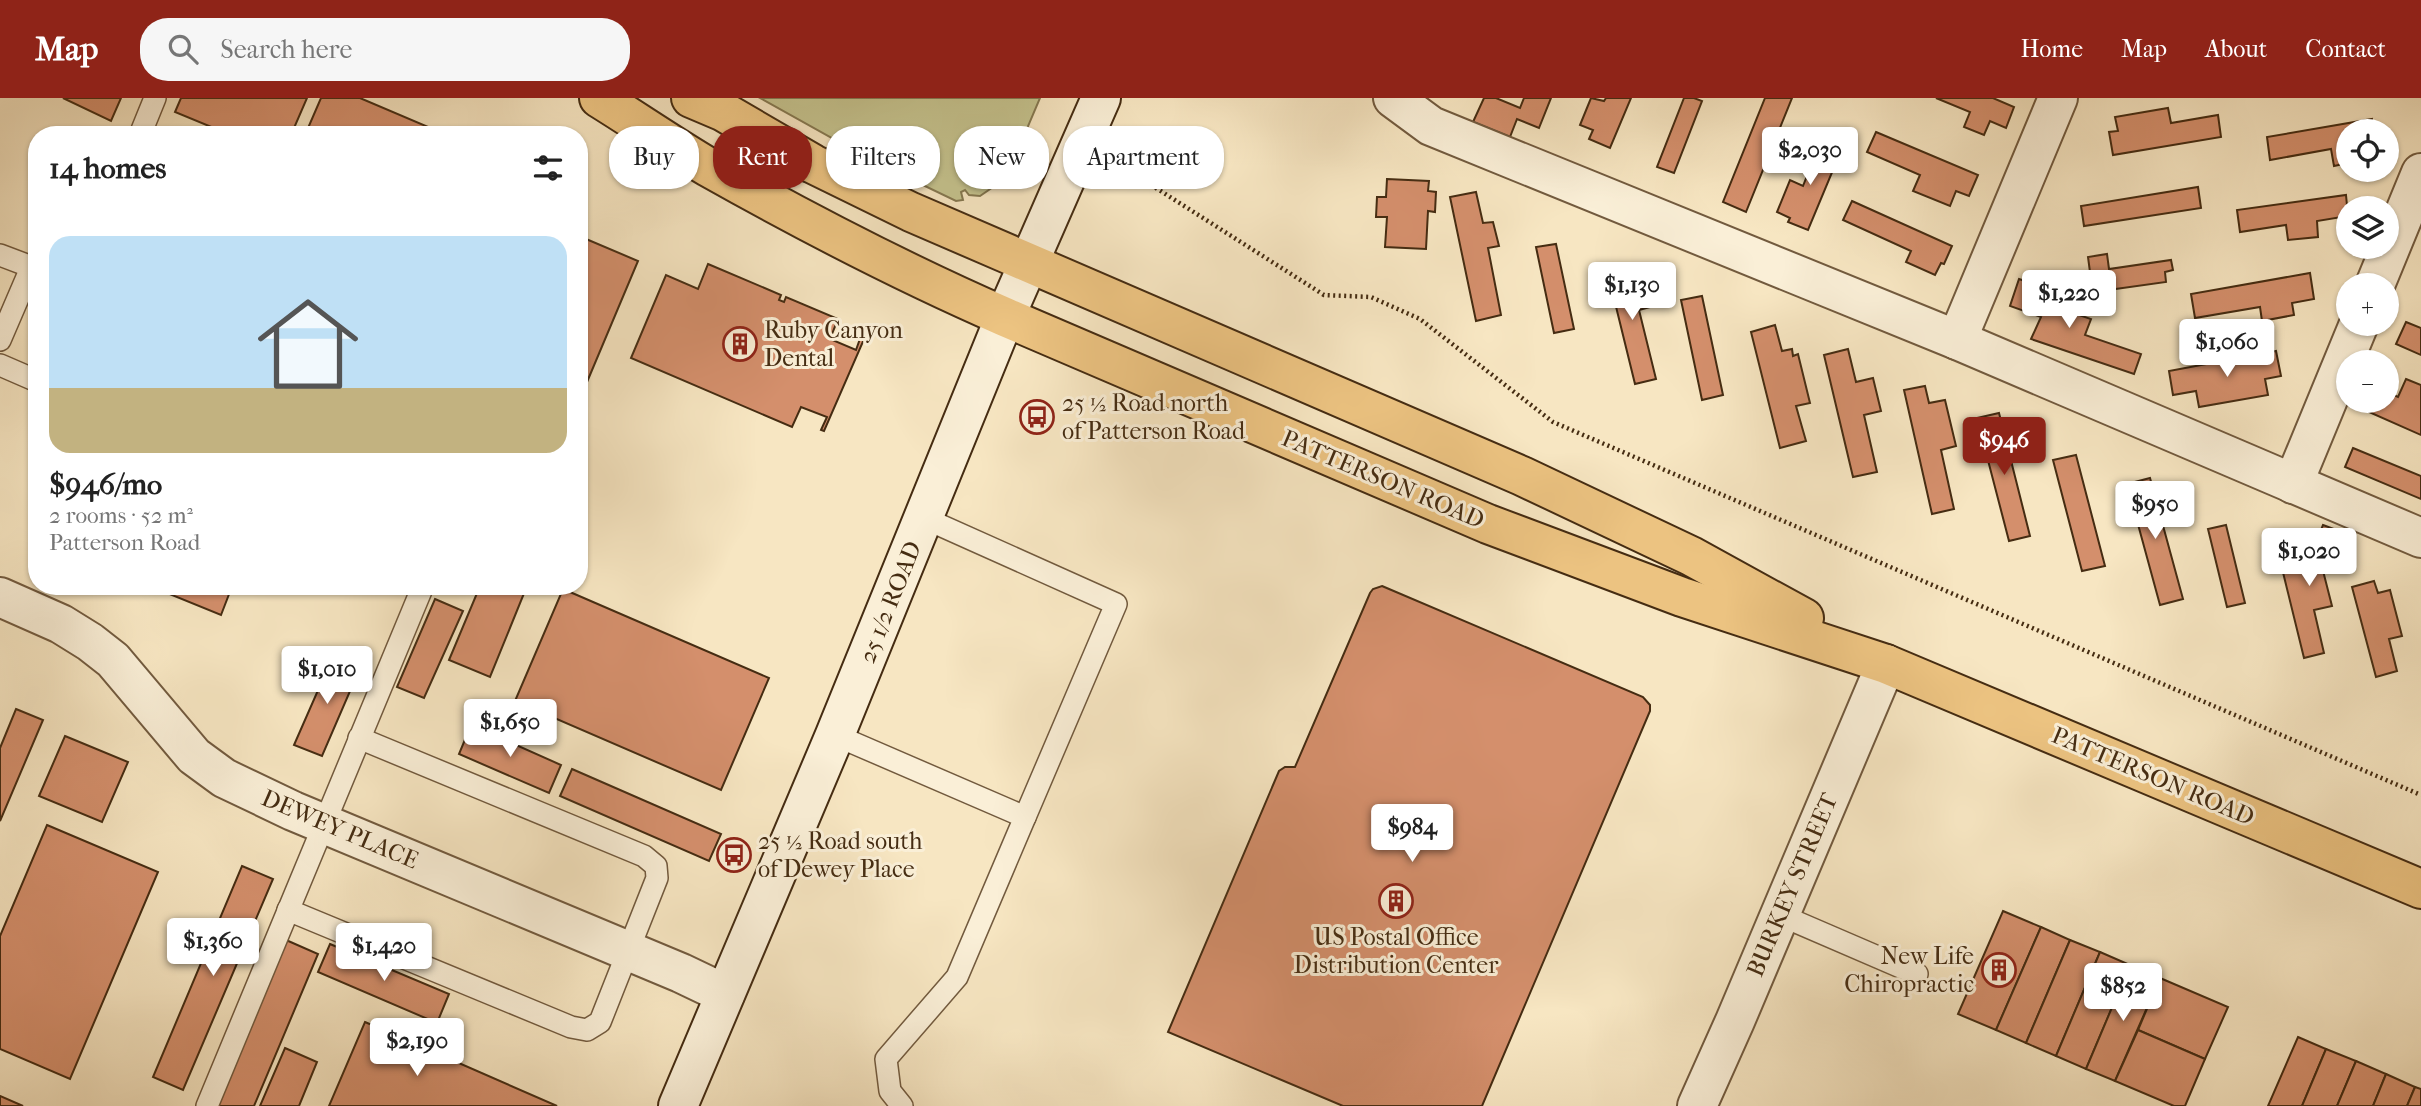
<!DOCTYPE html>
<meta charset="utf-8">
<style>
body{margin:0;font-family:"IM FELL French Canon",serif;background:#f6f6f6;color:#222;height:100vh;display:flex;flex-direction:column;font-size:26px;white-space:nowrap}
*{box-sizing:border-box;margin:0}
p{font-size:23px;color:#767676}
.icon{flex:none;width:38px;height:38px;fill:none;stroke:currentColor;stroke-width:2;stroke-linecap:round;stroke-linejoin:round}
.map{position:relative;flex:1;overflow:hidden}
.side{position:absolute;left:28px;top:28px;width:560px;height:469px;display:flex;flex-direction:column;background:#fff;border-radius:28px;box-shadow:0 2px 5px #0004}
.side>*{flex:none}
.banner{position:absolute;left:609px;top:28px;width:665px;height:63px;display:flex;gap:14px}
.buttons{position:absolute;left:2336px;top:21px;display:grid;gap:14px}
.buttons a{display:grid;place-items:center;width:63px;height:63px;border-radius:50%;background:#fff;box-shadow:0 2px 5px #0004;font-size:35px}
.price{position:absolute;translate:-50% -60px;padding:0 16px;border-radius:7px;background:#fff;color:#222;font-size:23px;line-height:46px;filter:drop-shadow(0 2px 4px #0008)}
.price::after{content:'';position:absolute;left:50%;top:42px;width:21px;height:16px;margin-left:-10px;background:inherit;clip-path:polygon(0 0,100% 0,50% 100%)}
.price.active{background:#8f2418;color:#fff}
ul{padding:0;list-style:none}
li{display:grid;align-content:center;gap:14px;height:371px;padding:0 21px}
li+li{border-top:2px solid #e0e0e0}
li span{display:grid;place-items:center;height:217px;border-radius:21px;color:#555}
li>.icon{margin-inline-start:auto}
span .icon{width:126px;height:126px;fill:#fffc;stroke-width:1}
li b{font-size:30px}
h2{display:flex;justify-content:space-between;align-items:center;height:84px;padding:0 21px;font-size:30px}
.tag{padding:0 24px;border-radius:28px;background:#fff;box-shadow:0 2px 5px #0004;font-size:24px;line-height:63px}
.tag.active{background:#8f2418;color:#fff}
header{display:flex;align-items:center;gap:42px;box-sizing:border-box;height:98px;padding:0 35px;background:#8f2418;color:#fff}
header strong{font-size:33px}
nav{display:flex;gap:38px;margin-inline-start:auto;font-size:24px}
.search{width:490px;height:63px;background:#f6f6f6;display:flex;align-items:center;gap:18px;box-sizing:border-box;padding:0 24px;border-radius:28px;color:#767676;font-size:26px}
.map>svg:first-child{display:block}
.green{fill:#c5c38e;stroke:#857850;stroke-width:2}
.building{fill:#d48f6c;stroke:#452c12;stroke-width:2}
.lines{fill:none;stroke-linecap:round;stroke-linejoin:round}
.lane-casing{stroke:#725a3e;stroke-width:24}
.street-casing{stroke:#725a3e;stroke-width:42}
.secondary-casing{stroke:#452c12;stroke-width:42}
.primary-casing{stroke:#452c12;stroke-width:42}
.path{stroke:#452c12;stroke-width:4.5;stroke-dasharray:2 3.5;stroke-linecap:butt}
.lane{stroke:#faefd7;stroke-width:21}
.street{stroke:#faefd7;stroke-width:38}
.secondary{stroke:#faefd7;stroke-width:38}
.primary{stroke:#ecc381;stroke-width:38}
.labels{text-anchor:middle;stroke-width:6;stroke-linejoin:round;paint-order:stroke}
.poi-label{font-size:24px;fill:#452c12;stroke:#faefd7;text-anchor:start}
.street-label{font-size:24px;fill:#452c12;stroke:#faefd7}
</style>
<header>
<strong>Map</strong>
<div class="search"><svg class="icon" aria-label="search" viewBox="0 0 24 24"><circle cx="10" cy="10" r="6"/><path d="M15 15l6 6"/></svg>Search here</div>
<nav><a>Home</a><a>Map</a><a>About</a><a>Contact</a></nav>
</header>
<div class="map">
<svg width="2421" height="1008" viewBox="0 0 2421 1008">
<rect width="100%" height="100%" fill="#f7e6c2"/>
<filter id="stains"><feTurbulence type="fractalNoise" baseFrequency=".00286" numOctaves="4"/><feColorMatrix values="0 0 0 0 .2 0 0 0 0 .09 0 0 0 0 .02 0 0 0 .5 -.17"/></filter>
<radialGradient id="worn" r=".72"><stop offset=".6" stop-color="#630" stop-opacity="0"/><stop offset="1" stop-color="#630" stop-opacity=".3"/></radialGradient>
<polygon class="green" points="760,0 1040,0 1006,80 980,98 969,97 965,92 961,94 963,102 956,103 875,64"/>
<g class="building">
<polygon points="63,0 121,0 111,23"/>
<polygon points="181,0 307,0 291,37 211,37 214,30 175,14"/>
<polygon points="321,0 360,0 433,31 431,37 305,37"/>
<polygon points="1484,0 1496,0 1520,10 1524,0 1551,0 1539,30 1517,21 1510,39 1473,24"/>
<polygon points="1591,0 1604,3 1606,0 1631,0 1610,50 1589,41 1593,32 1580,27"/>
<polygon points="1684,0 1694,0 1702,3 1674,75 1657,69"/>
<polygon points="1765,0 1792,0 1746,114 1723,104"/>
<polygon points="1936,0 1993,0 2014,9 2006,30 1990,23 1984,37 1964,29 1970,14"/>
<polygon points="2168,10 2171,25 2218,17 2221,39 2113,57 2109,34 2118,33 2115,19"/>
<polygon points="2372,21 2374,33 2348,33 2348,65 2334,68 2331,51 2270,62 2267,39"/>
<polygon points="1876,34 1978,77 1969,98 1956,93 1950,108 1913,93 1920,77 1867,54"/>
<polygon points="1822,40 1843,48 1808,132 1788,124 1790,120 1777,114 1790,82 1803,88"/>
<polygon points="1387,81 1429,83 1428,93 1436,94 1435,114 1428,113 1426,151 1385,149 1387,119 1376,119 1377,99 1386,99"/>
<polygon points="2198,89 2201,110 2084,128 2081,108"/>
<polygon points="1476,94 1483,125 1493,124 1499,148 1488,150 1501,217 1476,223 1450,99"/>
<polygon points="2346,97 2348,118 2317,123 2318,139 2288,142 2286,127 2240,134 2237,112"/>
<polygon points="1852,103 1952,148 1944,166 1941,165 1935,177 1906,164 1911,153 1843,122"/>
<polygon points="579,138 638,163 579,303"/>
<polygon points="1556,146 1574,231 1554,235 1536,149"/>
<polygon points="2107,156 2109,171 2171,162 2173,172 2165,174 2166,184 2058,199 2056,179 2090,174 2088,159"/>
<polygon points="708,166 781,197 779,202 784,204 786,199 838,221 830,241 856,252 861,238 865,239 824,333 821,332 827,319 801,309 792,329 631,260 666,177 698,191"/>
<polygon points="1628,167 1634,192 1645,189 1650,209 1639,212 1656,281 1635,286 1607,172"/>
<polygon points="2310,175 2314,201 2292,205 2294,217 2262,223 2260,209 2195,220 2191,196"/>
<polygon points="2019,181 2048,191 2044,205 2091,221 2085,237 2141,256 2134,276 2031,241 2041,219 2010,208"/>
<polygon points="1702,198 1723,297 1702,302 1681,202"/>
<polygon points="2406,224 2421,230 2421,257 2396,246"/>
<polygon points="1775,227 1782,253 1792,251 1793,258 1798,256 1810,305 1796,308 1806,343 1780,350 1751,234"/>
<polygon points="1848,251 1856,284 1873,280 1881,313 1864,317 1877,374 1853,379 1824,257"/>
<polygon points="2276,253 2281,278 2265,281 2268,297 2199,309 2196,293 2173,297 2169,273"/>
<polygon points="2406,281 2421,287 2421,337 2360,310 2364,303 2387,303 2387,294 2398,299"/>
<polygon points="1925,288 1929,305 1945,302 1956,348 1941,352 1954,411 1932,416 1904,292"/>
<polygon points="1999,315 2030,438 2009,443 1977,320"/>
<polygon points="2353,350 2421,378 2421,401 2345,369"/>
<polygon points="2076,357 2105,468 2082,473 2053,362"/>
<polygon points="2150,380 2183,501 2160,507 2127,386"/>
<polygon points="2226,427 2245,505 2227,509 2208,431"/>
<polygon points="2323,427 2342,434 2329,465 2320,461 2332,508 2314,512 2324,555 2304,560 2278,454 2299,449 2302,461 2315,458 2310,458"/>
<polygon points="2374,483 2378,495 2390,492 2402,538 2389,541 2397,573 2376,579 2352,489"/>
<polygon points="170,488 224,488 231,491 221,517 167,495"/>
<polygon points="480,488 527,488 490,579 449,562"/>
<polygon points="1382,488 1643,599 1650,607 1650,613 1482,1008 1343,1008 1168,934 1279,673 1285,669 1295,669 1370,495 1373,491"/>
<polygon points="563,491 769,580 721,692 515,603"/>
<polygon points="435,501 463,513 424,600 397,589"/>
<polygon points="333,558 360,570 322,658 294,647"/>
<polygon points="16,611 43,622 0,723 0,650"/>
<polygon points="471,627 561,667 549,695 459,656"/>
<polygon points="65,638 128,664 102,724 39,698"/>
<polygon points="572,671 721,736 709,763 560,698"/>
<polygon points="47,727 158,774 70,981 0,951 0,838"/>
<polygon points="242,768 273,781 183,992 153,979"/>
<polygon points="2003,813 2041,829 1996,932 1958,916"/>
<polygon points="2041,829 2070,842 2026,945 1996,932"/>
<polygon points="286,842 318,856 254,1008 216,1008"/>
<polygon points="2070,842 2100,854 2056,958 2026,945"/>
<polygon points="330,846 449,896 437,925 318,874"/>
<polygon points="2100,854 2130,867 2086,971 2056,958"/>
<polygon points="2130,867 2160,880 2115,983 2086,971"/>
<polygon points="2160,880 2228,909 2205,961 2138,932"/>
<polygon points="365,924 557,1008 329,1008"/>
<polygon points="2138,932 2205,961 2185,1008 2174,1008 2115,983"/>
<polygon points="2298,939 2326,951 2302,1008 2268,1008"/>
<polygon points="285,950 317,964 299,1008 260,1008"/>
<polygon points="2326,951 2356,963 2337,1008 2302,1008"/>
<polygon points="2356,963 2386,976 2373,1008 2337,1008"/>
<polygon points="2386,976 2415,989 2407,1008 2373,1008"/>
<polygon points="2415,989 2421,991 2421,1008 2407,1008"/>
<polygon points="0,998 23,1008 0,1008"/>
</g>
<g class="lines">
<g class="lane-casing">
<g id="lane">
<polyline points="140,37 155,0"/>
<polyline points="0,157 37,171"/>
<polyline points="0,242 31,170"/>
<polyline points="0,267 37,283"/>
<polyline points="924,420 1116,506 1025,719"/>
<polyline points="835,637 1025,719 957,879 886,961 890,993 902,1008"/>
<polyline points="288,812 571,929 587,932 600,924 657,780 656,768 644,758 359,640"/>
<polyline points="1780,817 1917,876"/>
<polyline points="207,1008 423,488"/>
</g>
</g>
<g class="street-casing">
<g id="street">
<polyline points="1393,0 1431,28 1957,242 2421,440"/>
<polyline points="2375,187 2421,75"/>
<polyline points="1957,242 2058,0"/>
<polyline points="2293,386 2359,226"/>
<polyline points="0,499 61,526 90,544 113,562 194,658 224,680 293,713 681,875 725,896"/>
<polyline points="1697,1008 1735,923 1886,566"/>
</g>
</g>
<g class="secondary-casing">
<polyline id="secondary" points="678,1008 835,637 1005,219 1101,0"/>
</g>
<g class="primary-casing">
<g id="primary">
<path d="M 599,0 C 636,23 671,47 708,69 C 804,123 904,175 1005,219 L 1488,426 L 1682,499 L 1886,566 L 2421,791"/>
<polyline points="691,0 724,14 813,66 911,114 1522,378 1691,458 1804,520"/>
</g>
</g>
<polyline class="path" points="1123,69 1324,197 1371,199 1420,221 1553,324 2421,697"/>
<use href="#lane" class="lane"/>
<use href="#street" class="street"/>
<use href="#secondary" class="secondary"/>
<use href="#primary" class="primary"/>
</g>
<defs>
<g id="building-ring" transform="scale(1.75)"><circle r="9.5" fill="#faefd7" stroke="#8f2418" stroke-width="1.5"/><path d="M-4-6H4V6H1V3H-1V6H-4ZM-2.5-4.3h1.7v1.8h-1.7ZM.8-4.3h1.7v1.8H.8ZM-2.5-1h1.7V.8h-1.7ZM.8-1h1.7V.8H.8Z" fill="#8f2418"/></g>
<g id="bus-ring" transform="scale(1.75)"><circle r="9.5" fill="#faefd7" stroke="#8f2418" stroke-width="1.5"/><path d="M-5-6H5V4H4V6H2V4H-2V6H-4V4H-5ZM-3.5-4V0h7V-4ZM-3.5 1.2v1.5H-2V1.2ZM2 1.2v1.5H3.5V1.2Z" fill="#8f2418"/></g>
</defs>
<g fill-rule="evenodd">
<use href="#building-ring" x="740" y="246"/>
<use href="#bus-ring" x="1037" y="319"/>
<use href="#bus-ring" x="734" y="757"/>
<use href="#building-ring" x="1396" y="803"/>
<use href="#building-ring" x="1999" y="872"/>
</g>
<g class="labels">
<g class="poi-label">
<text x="764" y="240">Ruby Canyon<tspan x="764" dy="28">Dental</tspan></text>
<text x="1062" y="313">25 ½ Road north<tspan x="1062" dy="28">of Patterson Road</tspan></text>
<text x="758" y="751">25 ½ Road south<tspan x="758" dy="28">of Dewey Place</tspan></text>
<text x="1396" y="847" text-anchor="middle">US Postal Office<tspan x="1396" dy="28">Distribution Center</tspan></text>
<text x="1974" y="866" text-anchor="end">New Life<tspan x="1974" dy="28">Chiropractic</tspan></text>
</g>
<g class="street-label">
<text transform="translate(1383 381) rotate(23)" y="8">PATTERSON ROAD</text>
<text transform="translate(890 504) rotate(-68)" y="8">25 1/2 ROAD</text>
<text transform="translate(2153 678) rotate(23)" y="8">PATTERSON ROAD</text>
<text transform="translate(340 731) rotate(23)" y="8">DEWEY PLACE</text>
<text transform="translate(1792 787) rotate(-67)" y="8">BURKEY STREET</text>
</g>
</g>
<rect width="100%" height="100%" filter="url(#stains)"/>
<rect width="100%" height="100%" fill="url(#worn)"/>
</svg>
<div class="buttons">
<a><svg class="icon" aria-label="locate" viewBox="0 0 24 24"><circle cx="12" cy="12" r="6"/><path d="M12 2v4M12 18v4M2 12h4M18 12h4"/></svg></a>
<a><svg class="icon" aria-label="layers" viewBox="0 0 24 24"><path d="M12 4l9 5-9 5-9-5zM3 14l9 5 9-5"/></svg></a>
<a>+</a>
<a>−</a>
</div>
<b class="price" style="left:1810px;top:89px">$2,030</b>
<b class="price" style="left:1632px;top:224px">$1,130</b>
<b class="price" style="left:2069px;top:232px">$1,220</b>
<b class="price" style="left:2227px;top:281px">$1,060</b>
<b class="price active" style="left:2004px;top:379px">$946</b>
<b class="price" style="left:2155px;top:443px">$950</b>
<b class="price" style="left:2309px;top:490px">$1,020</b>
<b class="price" style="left:327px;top:608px">$1,010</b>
<b class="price" style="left:510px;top:661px">$1,650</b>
<b class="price" style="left:1412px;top:766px">$984</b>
<b class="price" style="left:213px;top:880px">$1,360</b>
<b class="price" style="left:384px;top:885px">$1,420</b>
<b class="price" style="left:2123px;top:925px">$852</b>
<b class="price" style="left:417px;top:980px">$2,190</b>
<div class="banner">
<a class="tag">Buy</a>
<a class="tag active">Rent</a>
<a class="tag">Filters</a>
<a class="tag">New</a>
<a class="tag">Apartment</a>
</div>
<section class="side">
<h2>14 homes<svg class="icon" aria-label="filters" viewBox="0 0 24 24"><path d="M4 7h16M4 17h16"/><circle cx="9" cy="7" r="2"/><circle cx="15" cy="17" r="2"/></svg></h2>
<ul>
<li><span style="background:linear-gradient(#bfe0f5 70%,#c2b280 0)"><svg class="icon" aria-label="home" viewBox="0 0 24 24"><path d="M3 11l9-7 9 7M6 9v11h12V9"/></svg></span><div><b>$946/mo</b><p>2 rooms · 52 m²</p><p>Patterson Road</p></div></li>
</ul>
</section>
</div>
